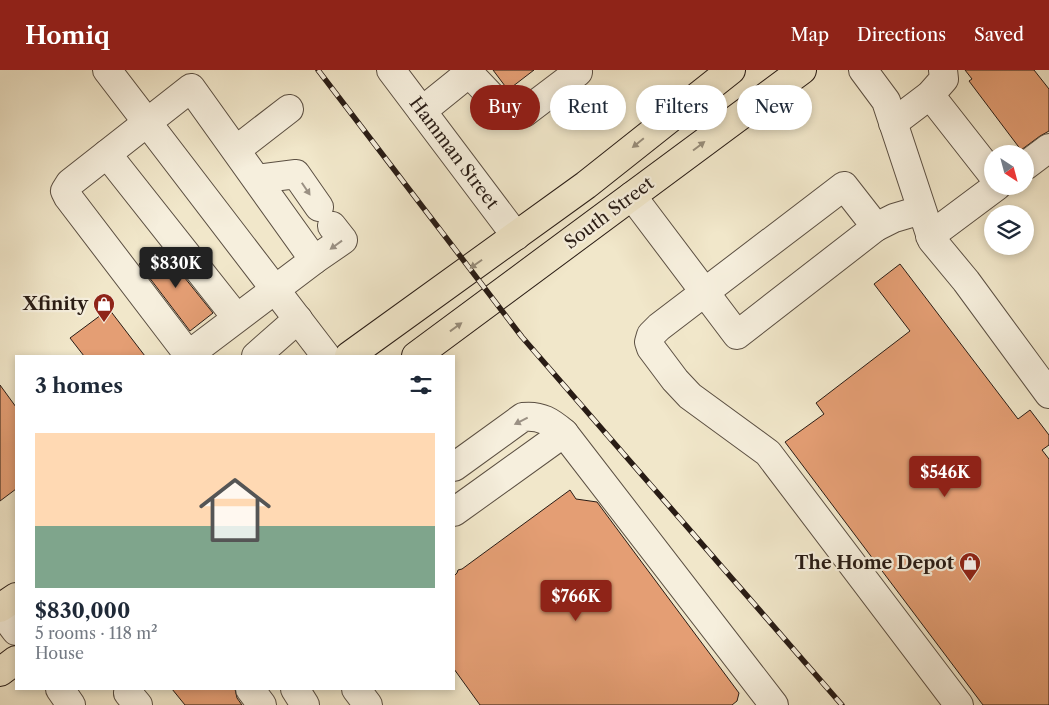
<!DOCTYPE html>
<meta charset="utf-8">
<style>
body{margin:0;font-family:"Libre Caslon Text",serif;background:#f2f2f3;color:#1f2937;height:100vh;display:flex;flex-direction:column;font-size:19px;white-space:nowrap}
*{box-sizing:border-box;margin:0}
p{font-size:16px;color:#747a83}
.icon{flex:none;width:28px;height:28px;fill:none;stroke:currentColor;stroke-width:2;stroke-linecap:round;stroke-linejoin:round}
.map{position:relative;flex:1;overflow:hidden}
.details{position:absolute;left:15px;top:285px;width:440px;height:335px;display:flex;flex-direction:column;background:#fff;border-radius:0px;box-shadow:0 2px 8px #0003}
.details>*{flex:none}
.guide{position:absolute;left:470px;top:15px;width:475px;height:45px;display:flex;gap:10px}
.needle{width:32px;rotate:144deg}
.controls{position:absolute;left:984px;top:75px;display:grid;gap:10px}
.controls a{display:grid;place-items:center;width:50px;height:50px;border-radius:50%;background:#fff;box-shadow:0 2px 8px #0003;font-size:25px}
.price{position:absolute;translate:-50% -42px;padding:0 11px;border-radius:5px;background:#8f2418;color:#fff;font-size:16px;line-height:32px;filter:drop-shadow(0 1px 2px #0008)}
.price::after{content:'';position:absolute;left:50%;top:30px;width:15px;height:11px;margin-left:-8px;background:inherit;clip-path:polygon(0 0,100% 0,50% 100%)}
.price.on{background:#222;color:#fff}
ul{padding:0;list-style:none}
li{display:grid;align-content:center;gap:10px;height:265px;padding:0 20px}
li+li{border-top:1px solid #e0e1e3}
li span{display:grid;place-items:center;height:155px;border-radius:0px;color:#555}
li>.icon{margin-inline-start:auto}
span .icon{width:90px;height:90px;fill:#fffc;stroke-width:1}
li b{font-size:21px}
h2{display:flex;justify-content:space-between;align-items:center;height:60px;padding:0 20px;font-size:21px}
.tag{padding:0 18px;border-radius:22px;background:#fff;box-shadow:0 2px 8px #0003;font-size:18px;line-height:45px}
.tag.on{background:#8f2418;color:#fff}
header{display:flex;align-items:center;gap:30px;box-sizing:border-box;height:70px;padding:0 25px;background:#8f2418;color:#fff}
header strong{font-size:24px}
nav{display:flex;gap:28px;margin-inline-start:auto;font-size:18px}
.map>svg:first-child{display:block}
.building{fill:#e49e74;stroke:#291c15}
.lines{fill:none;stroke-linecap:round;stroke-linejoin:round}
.minor-casing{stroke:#5b4f42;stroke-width:30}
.major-casing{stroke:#291c15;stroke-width:30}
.minor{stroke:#f6efdd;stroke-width:28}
.major{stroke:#f1e7ca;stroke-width:28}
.rail-casing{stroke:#291c15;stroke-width:5.5}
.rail{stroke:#f6efdd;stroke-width:4;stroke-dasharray:11;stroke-linecap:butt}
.oneway{fill:#978c79}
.oneway2{fill:#9a9083}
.labels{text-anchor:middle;stroke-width:4.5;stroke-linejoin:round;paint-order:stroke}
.street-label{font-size:18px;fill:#291c15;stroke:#f6efdd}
.poi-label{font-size:18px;font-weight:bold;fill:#291c15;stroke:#f6efdd;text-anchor:end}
</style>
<header>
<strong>Homiq</strong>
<nav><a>Map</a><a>Directions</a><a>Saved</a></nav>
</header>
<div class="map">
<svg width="1049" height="635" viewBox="0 0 1049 635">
<rect width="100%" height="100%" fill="#f1e7ca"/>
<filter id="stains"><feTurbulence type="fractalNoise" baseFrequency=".004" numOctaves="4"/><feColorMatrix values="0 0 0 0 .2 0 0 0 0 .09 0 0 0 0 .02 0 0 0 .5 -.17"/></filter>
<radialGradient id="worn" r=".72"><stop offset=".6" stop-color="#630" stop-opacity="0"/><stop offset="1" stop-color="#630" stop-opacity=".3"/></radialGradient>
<g class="building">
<polygon points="493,0 534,0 508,20"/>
<polygon points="965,0 1034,0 1049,19 1049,61 1040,66 1021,80 969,11 972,9"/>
<polygon points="160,177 213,243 190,261 139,194"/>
<polygon points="900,194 1018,349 1030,340 1049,365 1049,375 1042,380 1049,389 1049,635 983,635 785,372 824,344 816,333 910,261 874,214"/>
<polygon points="109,239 145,286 84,286 70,268"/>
<polygon points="0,315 16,337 16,419 0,431"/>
<polygon points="570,420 576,429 597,432 739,623 737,631 732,635 480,635 454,599 454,506 457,503 458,500 462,499"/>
<polygon points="172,619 235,619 237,628 242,635 185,635"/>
</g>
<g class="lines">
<g class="minor-casing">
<g id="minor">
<polyline points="107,0 326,286"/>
<polyline points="391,0 516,166"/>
<polyline points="863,0 886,31 932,170 966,211 1049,324"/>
<polyline points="469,3 508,44 524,43 578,2"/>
<polygon points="191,18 314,190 195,280 189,281 184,279 68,127 65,121 70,113"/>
<polyline points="930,25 992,104"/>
<polyline points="422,41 469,3 467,0"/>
<polyline points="893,53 930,25 944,9 943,0"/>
<polyline points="236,80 289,39"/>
<polyline points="107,84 236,247"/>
<polyline points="1025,96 1049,78"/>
<polyline points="257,109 296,104 319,137"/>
<polyline points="632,126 737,265 876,157"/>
<polyline points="921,140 894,148 876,157 844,116 659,257 651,265 649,272 651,278 675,310 690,326 768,383 959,635"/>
<polyline points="930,166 997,116"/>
<polyline points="314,190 343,170 332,156"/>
<polyline points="256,286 298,249"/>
<path d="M 454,397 L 523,347 C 541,345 551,352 564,363"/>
<polyline points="454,442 564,363 774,635"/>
<polyline points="0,540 16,561"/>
<polyline points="60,619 71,635"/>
<polyline points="129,619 128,623 138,635"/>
<polyline points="250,619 262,635"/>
<polyline points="295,619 305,635"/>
<polyline points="356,619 368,635"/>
</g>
</g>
<g class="major-casing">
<g id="major">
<polyline points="349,286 586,115 731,0"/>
<polyline points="416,286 802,0"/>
<polyline points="0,538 16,527"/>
<polyline points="0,602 16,590"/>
</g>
</g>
<use href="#minor" class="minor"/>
<use href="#major" class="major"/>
<g class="rail-casing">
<polyline id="rail" points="318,0 522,267 842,635"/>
</g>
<use href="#rail" class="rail"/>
</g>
<defs><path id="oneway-solid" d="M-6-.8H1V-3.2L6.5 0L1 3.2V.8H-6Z" transform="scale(1.25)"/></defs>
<g class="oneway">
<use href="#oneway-solid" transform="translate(638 73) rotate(141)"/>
<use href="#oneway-solid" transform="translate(699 76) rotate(-37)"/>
<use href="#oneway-solid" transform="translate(476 194) rotate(145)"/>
<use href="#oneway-solid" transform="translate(456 257) rotate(-36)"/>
</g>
<g class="oneway2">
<use href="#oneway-solid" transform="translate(306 119) rotate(56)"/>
<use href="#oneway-solid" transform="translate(336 175) rotate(144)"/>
<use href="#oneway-solid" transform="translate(521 351) rotate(153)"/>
</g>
<defs>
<g id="shop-pin" transform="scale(1.125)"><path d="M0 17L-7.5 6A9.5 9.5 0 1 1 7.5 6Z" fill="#8f2418" stroke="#f6efdd"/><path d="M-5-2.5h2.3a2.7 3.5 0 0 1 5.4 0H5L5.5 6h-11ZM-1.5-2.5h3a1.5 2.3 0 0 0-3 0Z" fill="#fff"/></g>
</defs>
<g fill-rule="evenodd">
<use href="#shop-pin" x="104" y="234"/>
<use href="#shop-pin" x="970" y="493"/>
</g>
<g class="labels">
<g class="street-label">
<text transform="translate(454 83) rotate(53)" y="6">Hamman Street</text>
<text transform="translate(609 143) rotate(-37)" y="6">South Street</text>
</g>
<g class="poi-label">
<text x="88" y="240">Xfinity</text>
<text x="954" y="499">The Home Depot</text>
</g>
</g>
<rect width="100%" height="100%" filter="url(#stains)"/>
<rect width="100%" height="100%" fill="url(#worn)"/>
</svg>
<div class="controls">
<a><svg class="needle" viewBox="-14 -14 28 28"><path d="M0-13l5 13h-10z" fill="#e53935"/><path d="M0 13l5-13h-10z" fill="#747a83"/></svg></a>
<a><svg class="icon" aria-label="layers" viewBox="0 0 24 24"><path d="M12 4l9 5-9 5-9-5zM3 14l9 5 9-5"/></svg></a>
</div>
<b class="price on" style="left:176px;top:219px">$830K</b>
<b class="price" style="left:945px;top:428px">$546K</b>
<b class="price" style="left:576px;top:552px">$766K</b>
<div class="guide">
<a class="tag on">Buy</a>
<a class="tag">Rent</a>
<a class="tag">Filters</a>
<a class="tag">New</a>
</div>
<section class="details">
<h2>3 homes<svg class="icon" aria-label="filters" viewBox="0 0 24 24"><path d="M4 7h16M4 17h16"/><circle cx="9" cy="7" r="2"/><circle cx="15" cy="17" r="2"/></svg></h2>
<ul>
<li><span style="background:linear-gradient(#ffd9b3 60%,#7fa58c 0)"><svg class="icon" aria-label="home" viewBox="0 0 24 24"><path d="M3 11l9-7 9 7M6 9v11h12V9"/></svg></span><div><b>$830,000</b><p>5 rooms · 118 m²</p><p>House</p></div></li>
</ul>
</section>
</div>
